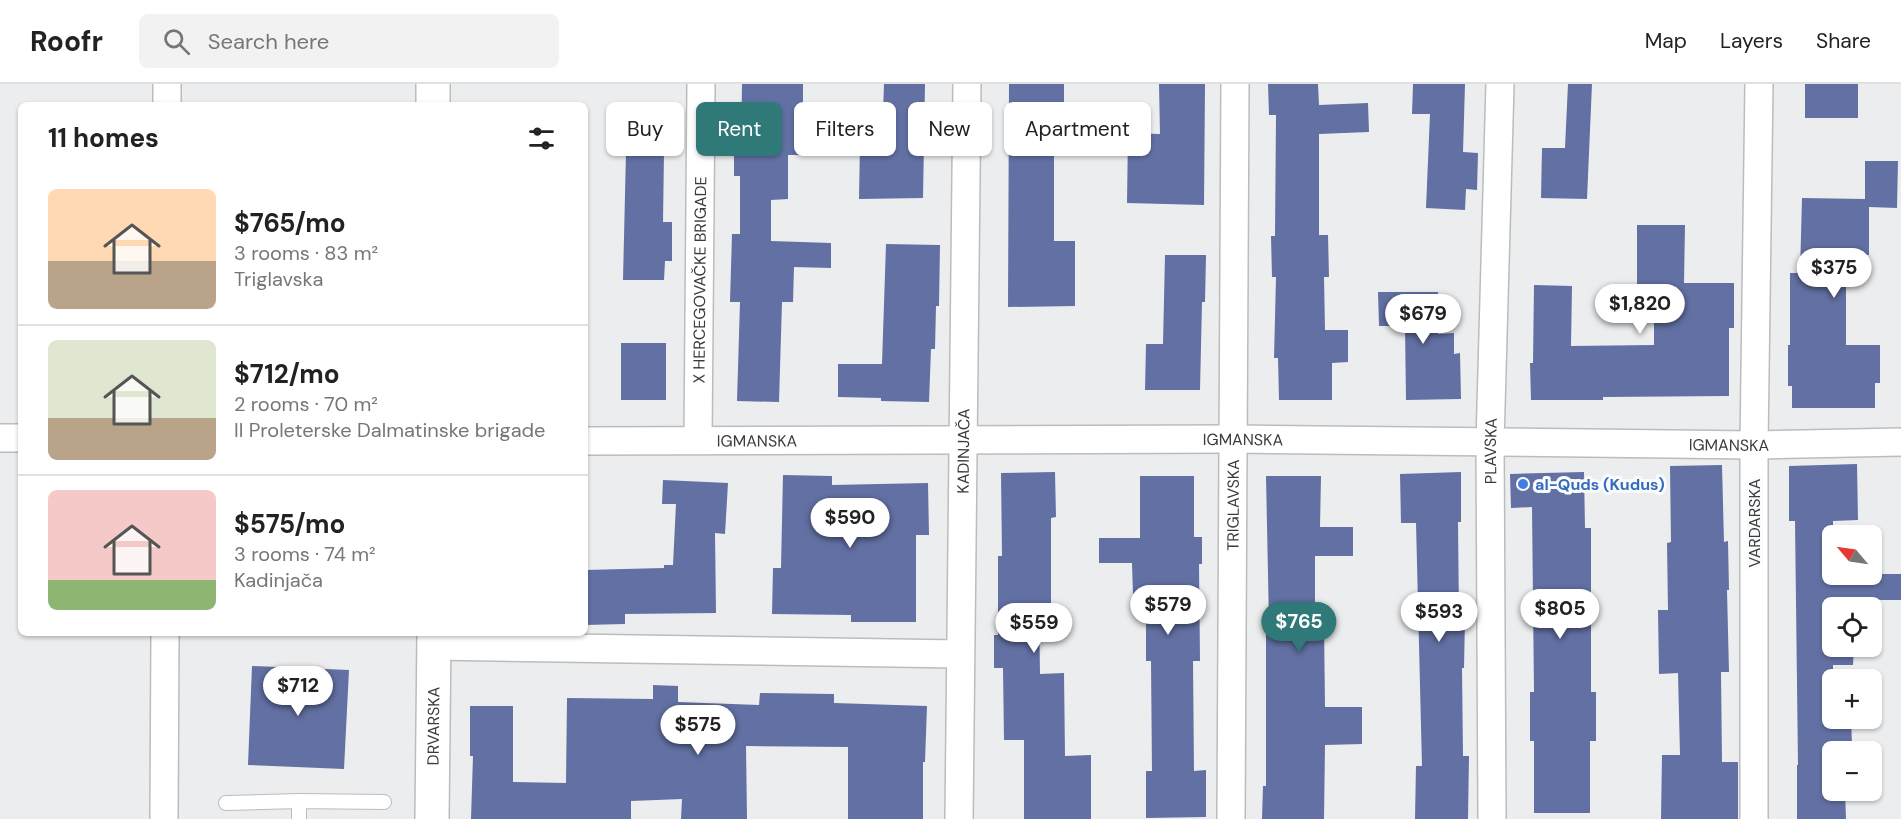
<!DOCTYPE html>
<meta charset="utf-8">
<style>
body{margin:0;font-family:"DM Sans",sans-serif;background:#f2f2f2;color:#222;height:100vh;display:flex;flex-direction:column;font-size:22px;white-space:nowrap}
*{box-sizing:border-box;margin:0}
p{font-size:20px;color:#767676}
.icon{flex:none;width:33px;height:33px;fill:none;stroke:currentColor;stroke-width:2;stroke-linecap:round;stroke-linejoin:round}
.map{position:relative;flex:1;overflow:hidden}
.drawer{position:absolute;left:18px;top:18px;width:570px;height:534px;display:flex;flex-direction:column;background:#fff;border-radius:9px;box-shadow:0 2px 4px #0004}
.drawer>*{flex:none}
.hud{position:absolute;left:606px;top:18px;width:570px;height:54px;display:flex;gap:12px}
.needle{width:39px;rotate:299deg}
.controls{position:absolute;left:1822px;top:441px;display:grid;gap:12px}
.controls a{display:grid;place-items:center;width:60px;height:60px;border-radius:9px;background:#fff;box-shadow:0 2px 4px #0004;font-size:30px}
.price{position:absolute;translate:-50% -51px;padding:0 14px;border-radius:21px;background:#fff;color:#222;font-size:20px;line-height:39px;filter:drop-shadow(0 2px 3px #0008)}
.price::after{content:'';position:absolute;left:50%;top:36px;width:18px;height:14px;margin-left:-9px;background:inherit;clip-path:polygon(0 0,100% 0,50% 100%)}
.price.selected{background:#2f7978;color:#fff}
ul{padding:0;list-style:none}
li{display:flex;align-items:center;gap:18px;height:150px;padding:0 30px}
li+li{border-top:2px solid #e0e0e0}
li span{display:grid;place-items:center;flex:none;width:168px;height:120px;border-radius:9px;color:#555}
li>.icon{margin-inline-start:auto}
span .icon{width:72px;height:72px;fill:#fffc;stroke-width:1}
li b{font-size:26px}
h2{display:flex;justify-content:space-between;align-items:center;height:72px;padding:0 30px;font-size:26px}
.tag{padding:0 21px;border-radius:9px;background:#fff;box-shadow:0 2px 4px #0004;font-size:21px;line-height:54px}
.tag.selected{background:#2f7978;color:#fff}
header{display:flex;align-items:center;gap:36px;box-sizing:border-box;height:84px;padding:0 30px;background:#fff;border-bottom:2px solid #e0e0e0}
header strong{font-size:28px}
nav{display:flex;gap:33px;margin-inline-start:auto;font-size:21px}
.search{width:420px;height:54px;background:#f2f2f2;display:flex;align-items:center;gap:15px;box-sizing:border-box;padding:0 21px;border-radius:9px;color:#767676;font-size:22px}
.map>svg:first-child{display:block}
.building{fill:#6270a3}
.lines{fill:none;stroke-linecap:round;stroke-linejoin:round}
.lane-casing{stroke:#bbbcbe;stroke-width:16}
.street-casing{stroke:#bbbcbe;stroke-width:30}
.secondary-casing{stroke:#bbbcbe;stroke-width:36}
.lane{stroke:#fff;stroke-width:14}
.street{stroke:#fff;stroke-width:27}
.secondary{stroke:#fff;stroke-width:33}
.shop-dot{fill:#3f7fe0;stroke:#fafbfd;stroke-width:2}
.labels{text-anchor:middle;stroke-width:6;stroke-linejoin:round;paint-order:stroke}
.street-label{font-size:16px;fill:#3a3b3b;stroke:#fafbfd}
.shop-label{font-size:16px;font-weight:bold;fill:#366cbe;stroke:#fafbfd;text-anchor:start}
</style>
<header>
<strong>Roofr</strong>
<div class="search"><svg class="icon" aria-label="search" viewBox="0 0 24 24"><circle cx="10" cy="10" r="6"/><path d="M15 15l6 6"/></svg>Search here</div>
<nav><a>Map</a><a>Layers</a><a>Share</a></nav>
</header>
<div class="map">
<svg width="1901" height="735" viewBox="0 0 1901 735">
<rect width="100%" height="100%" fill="#ecedef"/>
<g class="building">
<polygon points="742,0 803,0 803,19 835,19 834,71 788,71 788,115 771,116 771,157 831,159 831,184 794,183 793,218 782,218 779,318 737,317 740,218 730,218 732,150 740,150 740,92 734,92 734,62 741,62"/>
<polygon points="884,0 925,0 923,114 859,115 860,58 882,58"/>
<polygon points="1009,0 1064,0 1064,45 1054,45 1054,157 1075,157 1075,222 1008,223"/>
<polygon points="1159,0 1205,0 1204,121 1127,119 1128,49 1160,50"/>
<polygon points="1268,0 1318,0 1319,21 1368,19 1369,48 1319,50 1319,151 1328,151 1329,193 1324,193 1325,246 1348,246 1348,278 1332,279 1332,316 1279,316 1278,274 1274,274 1276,193 1272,193 1271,152 1275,152 1276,31 1269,31"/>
<polygon points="1413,0 1465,0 1463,68 1478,69 1477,106 1466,105 1465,126 1426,124 1430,30 1412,30"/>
<polygon points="1568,0 1592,0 1587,115 1541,114 1542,64 1565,64"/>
<rect x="1805" y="0" width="53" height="34"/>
<polygon points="626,68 664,68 663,138 672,138 672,177 665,177 664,196 623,196"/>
<polygon points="1865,77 1898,77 1897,124 1869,123 1869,171 1846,170 1846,261 1880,261 1880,299 1875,299 1875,324 1792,324 1792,302 1788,302 1788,261 1790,261 1790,189 1800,189 1802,114 1865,115"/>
<polygon points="1637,141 1685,141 1684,199 1734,199 1734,244 1729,244 1729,312 1603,313 1603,316 1531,316 1530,279 1533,279 1534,201 1572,202 1571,262 1654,261 1654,201 1637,201"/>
<polygon points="886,160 940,161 939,222 936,222 935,265 931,265 929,318 881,317 881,314 838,313 838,280 882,280"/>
<polygon points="1165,171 1206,171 1205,218 1202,218 1200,306 1145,306 1146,260 1163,260"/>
<polygon points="1378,208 1438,208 1438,250 1454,249 1454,270 1460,269 1461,315 1406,316 1405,242 1379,242"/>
<rect x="621" y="259" width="45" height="57"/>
<polygon points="1857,380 1858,436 1833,437 1833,490 1901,490 1901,516 1875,516 1875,547 1872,547 1872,524 1833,524 1833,562 1854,562 1853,581 1833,581 1833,634 1851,634 1852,661 1845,661 1845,668 1833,668 1833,706 1845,706 1846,735 1797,735 1797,681 1798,681 1795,437 1789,437 1789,382"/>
<polygon points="1722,381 1724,458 1728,457 1729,506 1727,506 1729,588 1721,588 1722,678 1738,678 1738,735 1661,735 1662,671 1680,671 1678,589 1659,590 1658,526 1668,526 1667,459 1671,458 1670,382"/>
<polygon points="1055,388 1056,433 1051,434 1051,520 1039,521 1040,590 1064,589 1065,672 1091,671 1091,735 1024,735 1024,656 1004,656 1003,584 994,584 994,551 998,551 998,472 1002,472 1001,389"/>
<polygon points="1461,388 1461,438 1458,438 1459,534 1465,534 1464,584 1462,584 1463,672 1469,672 1468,735 1415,735 1416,682 1422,682 1416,439 1401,439 1400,390"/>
<polygon points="1584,388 1585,444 1591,444 1591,608 1596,608 1596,657 1590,657 1590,729 1534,729 1534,657 1530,657 1530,608 1534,608 1532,423 1511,424 1510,390"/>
<polygon points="783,391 832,392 832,401 928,399 929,451 916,451 916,538 851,538 851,531 772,530 773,484 781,484"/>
<polygon points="1140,392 1194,392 1194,453 1202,453 1202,480 1199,480 1200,577 1193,577 1194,687 1206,686 1206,733 1146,734 1146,687 1152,687 1151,577 1146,577 1146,511 1133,511 1132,479 1099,479 1099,454 1140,454"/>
<polygon points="1266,392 1321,392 1320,443 1353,443 1353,472 1315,472 1315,539 1324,539 1325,623 1362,623 1362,660 1325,661 1324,735 1262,735 1263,702 1266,702 1266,540 1269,540"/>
<polygon points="663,396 728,399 725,450 715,449 716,529 625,530 625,540 585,541 585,486 664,484 664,481 673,481 676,420 662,420"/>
<polygon points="252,582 349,586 344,685 248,681"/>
<polygon points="653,601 678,602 678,618 759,621 760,609 834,610 834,619 927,622 925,678 923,678 923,735 848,735 848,663 746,662 747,735 681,735 682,715 631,717 631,735 471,735 473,672 470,672 470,622 513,622 513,698 566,699 567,614 653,615"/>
</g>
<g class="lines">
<g class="lane-casing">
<g id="lane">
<polyline points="226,719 299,717 384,718"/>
<polyline points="299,735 299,717"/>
</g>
</g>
<g class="street-casing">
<g id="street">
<polyline points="167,21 167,0"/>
<polyline points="0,354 21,354"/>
<path id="s1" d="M 698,356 L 701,0"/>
<path id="s2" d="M 585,357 L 1234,355 L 1754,361 L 1901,358"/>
<polyline points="434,562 960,570"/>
<polyline points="164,735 165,549"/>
<path id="s3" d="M 959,735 L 967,0"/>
<path id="s4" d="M 1231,735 L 1235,0"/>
<path id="s5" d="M 1492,735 L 1490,359 L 1500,0"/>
<polyline points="1754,735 1754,361 1759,0"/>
</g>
</g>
<g class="secondary-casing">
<g id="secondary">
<polyline points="433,0 433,21"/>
<path id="s6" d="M 432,735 L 434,549"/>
</g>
</g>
<use href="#lane" class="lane"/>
<use href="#street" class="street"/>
<use href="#secondary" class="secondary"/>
</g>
<circle class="shop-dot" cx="1523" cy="400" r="6"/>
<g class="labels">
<g class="street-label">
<text dy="6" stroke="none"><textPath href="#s1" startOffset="160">X HERCEGOVAČKE BRIGADE</textPath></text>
<text dy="6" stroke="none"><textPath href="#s2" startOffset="172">IGMANSKA</textPath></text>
<text dy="6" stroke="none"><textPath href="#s2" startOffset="658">IGMANSKA</textPath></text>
<text dy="6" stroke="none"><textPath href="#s2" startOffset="1144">IGMANSKA</textPath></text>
<text dy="6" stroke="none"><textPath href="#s3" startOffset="368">KADINJAČA</textPath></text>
<text dy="6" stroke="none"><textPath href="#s5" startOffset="368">PLAVSKA</textPath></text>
<text dy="6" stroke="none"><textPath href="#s4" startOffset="314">TRIGLAVSKA</textPath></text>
<text transform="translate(1754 439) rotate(-90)" y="6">VARDARSKA</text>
<text dy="6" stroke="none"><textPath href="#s6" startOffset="93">DRVARSKA</textPath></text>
</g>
<g class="shop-label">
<text x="1535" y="406">al-Quds (Kudus)</text>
</g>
</g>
</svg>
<div class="controls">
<a><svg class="needle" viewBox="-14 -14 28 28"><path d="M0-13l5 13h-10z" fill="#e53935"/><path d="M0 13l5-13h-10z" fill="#767676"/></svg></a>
<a><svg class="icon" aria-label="locate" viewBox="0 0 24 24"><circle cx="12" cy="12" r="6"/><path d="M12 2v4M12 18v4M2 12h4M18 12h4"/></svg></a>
<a>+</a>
<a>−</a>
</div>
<b class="price" style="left:1834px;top:215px">$375</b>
<b class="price" style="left:1640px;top:251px">$1,820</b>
<b class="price" style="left:1423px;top:261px">$679</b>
<b class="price" style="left:850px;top:465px">$590</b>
<b class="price" style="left:1168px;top:552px">$579</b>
<b class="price" style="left:1560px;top:556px">$805</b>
<b class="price" style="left:1439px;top:559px">$593</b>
<b class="price selected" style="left:1299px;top:569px">$765</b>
<b class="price" style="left:1034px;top:570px">$559</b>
<b class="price" style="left:298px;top:633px">$712</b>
<b class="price" style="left:698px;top:672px">$575</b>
<div class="hud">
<a class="tag">Buy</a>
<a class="tag selected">Rent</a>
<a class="tag">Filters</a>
<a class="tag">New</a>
<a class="tag">Apartment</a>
</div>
<section class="drawer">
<h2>11 homes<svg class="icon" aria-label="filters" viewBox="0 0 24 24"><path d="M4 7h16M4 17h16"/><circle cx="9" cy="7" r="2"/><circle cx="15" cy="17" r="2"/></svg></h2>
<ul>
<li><span style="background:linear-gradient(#ffd9b3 60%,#b9a48a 0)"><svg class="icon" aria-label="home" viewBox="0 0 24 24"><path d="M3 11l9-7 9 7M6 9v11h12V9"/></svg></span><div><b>$765/mo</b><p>3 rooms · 83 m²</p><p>Triglavska</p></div></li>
<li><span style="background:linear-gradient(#dfe7d0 65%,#b9a48a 0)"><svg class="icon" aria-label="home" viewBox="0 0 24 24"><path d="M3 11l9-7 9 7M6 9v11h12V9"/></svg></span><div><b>$712/mo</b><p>2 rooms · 70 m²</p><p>II Proleterske Dalmatinske brigade</p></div></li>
<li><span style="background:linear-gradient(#f6c9c9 75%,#8fb573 0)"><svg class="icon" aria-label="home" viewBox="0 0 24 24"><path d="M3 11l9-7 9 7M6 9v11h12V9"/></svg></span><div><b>$575/mo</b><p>3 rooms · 74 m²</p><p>Kadinjača</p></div></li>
</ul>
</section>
</div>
